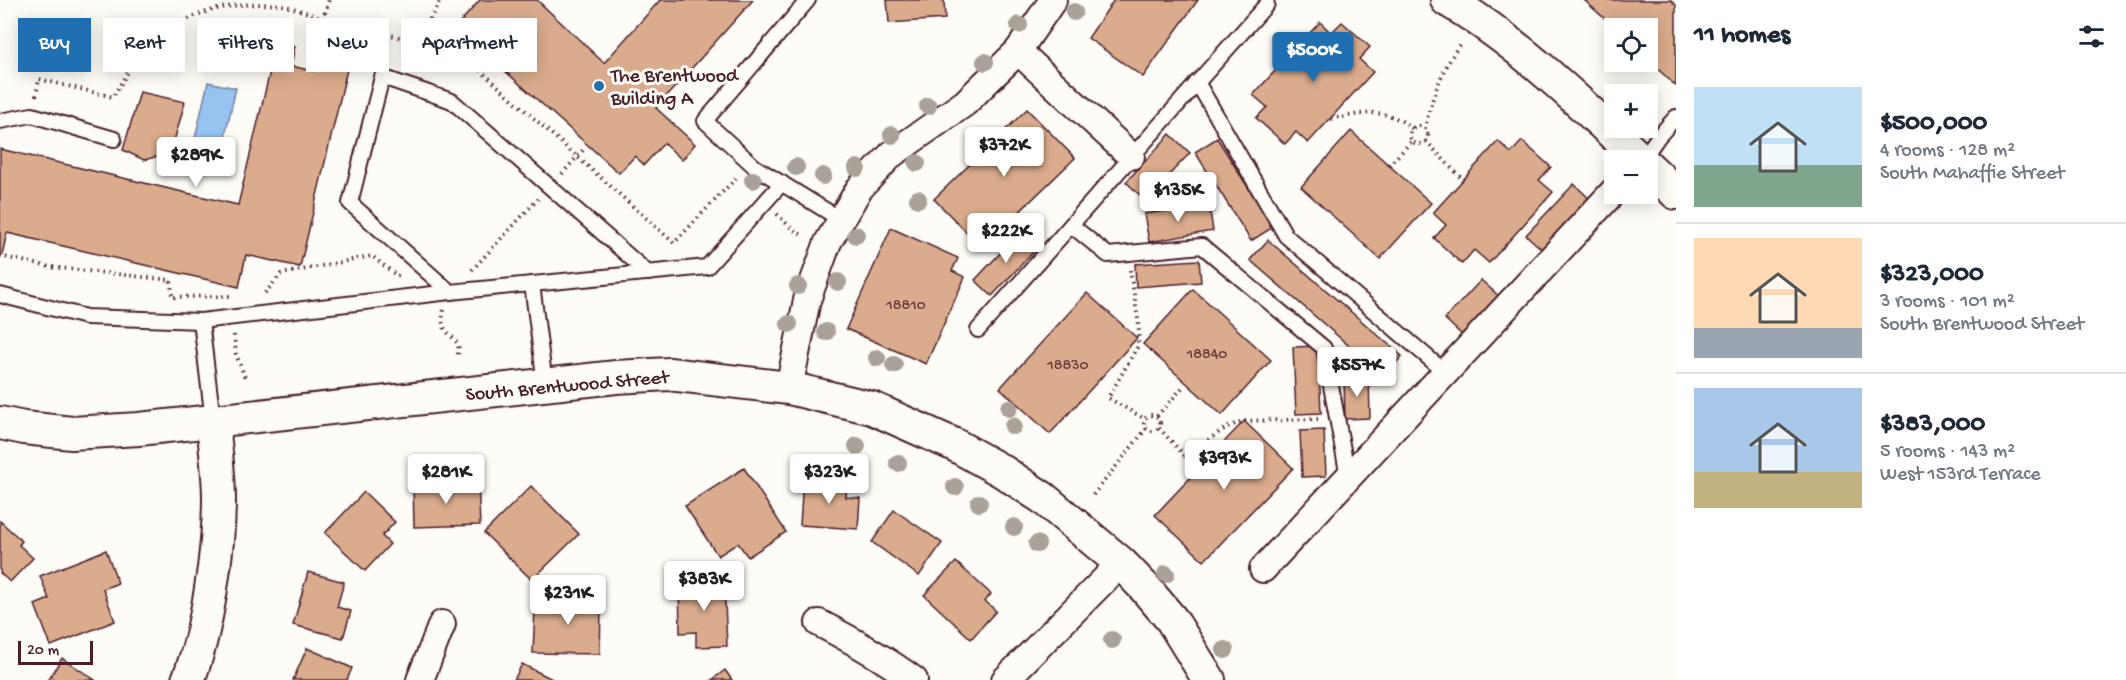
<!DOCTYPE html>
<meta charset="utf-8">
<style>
body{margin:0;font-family:"Gochi Hand",sans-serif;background:#f2f2f3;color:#1f2937;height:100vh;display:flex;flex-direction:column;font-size:22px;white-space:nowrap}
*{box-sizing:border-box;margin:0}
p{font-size:20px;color:#747a83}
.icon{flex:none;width:33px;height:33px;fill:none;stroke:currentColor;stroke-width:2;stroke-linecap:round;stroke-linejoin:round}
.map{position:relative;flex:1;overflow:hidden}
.details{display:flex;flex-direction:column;background:#fff;width:450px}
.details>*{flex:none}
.hud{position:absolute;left:18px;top:18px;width:570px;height:54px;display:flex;gap:12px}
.fabs{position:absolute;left:1604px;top:18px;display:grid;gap:12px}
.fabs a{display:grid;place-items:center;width:54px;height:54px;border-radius:0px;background:#fff;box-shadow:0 3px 15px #0003;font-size:30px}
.scale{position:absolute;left:18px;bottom:15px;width:75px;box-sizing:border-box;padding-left:6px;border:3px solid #4a1f2b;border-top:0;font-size:16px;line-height:21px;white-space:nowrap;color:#4a1f2b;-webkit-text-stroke:4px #fdfcf7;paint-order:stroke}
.price{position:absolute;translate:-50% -51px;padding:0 14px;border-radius:6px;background:#fff;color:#222;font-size:20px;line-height:39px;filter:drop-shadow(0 2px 3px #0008)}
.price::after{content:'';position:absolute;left:50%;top:36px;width:18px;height:14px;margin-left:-9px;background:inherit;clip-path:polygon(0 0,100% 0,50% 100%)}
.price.selected{background:#1f6fb2;color:#fff}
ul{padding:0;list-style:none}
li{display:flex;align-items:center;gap:18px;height:150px;padding:0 18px}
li+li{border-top:2px solid #e0e1e3}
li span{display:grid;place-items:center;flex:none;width:168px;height:120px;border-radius:0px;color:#555}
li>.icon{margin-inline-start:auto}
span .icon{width:72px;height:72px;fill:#fffc;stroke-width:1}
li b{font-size:26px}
h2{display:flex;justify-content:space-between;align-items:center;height:72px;padding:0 18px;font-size:26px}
.tag{padding:0 21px;border-radius:0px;background:#fff;box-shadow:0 3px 15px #0003;font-size:21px;line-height:54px}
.tag.selected{background:#1f6fb2;color:#fff}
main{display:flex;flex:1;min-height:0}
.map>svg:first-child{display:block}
.water{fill:#97c3f1;stroke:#7881a2;stroke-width:1.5}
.building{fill:#daab8c;stroke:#4a1f2b;stroke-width:1.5}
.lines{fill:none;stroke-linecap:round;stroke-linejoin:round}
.service-casing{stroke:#4a1f2b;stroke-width:18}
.minor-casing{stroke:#4a1f2b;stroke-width:30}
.tertiary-casing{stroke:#4a1f2b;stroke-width:36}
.path{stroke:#4a1f2b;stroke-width:4;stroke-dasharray:1.5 4.5;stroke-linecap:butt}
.service{stroke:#fdfcf7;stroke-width:14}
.minor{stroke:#fdfcf7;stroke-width:26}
.tertiary{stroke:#fdfcf7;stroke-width:32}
.tree{fill:#aaa199}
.poi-dot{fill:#1f6fb2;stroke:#fdfcf7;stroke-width:2}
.labels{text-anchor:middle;stroke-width:6;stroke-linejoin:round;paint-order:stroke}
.number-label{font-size:16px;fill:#6e4243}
.poi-label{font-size:20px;fill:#4a1f2b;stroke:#fdfcf7;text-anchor:start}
.street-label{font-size:20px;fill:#4a1f2b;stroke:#fdfcf7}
</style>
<main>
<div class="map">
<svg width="1676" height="680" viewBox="0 0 1676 680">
<rect width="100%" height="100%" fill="#fdfcf7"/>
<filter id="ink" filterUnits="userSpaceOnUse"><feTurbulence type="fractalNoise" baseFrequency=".0167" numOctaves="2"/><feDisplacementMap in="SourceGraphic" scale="12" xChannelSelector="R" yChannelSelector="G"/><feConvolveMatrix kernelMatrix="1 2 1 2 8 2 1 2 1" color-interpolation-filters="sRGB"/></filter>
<g filter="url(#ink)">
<polygon class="water" points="208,82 236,88 222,149 194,143"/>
<g class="building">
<polygon points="480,0 537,0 604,63 660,0 753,0 656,108 695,144 682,160 664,143 644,165 635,156 619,173 456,27"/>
<polygon points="887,0 944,0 945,19 889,23"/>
<polygon points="1114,0 1198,0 1143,77 1088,38"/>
<polygon points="1584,0 1671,0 1676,5 1676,86 1647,59 1647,28 1615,28"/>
<polygon points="1320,22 1331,33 1342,22 1370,47 1359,59 1373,72 1308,143 1296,132 1285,144 1256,118 1267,107 1253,95"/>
<polygon points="323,29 355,36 300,267 246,255 239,287 7,233 2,255 0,255 0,149 238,205 277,42 295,46 291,66 313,71"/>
<polygon points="140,92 185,102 173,145 168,143 167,154 144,160 123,150"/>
<polygon points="1027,109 1075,158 982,248 934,199"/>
<polygon points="1351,131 1431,203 1380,259 1301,187"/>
<polygon points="1170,134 1190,153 1145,200 1126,182"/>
<polygon points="1217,138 1273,227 1251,241 1195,152"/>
<polygon points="1498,141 1511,153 1522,141 1551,167 1539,180 1553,192 1489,263 1474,250 1462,264 1434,238 1446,225 1433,213"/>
<polygon points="1574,184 1592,201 1545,252 1526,235"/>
<polygon points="1209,205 1213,231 1149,242 1144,214"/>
<polygon points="891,228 958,258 952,271 965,277 926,364 846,329"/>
<polygon points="1020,232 1037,248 992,296 975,280"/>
<polygon points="1268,240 1402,356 1385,377 1250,260"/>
<polygon points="1199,260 1201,282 1136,287 1135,264"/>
<polygon points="1481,280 1501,298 1464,337 1445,319"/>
<polygon points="1193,289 1271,360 1222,415 1143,344"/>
<polygon points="1087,293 1137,338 1050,434 1000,388"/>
<polygon points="1318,346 1321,413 1296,414 1293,347"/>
<polygon points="1369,376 1370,418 1345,419 1344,377"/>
<polygon points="1244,421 1293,468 1204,561 1155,515"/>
<polygon points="1324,430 1326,476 1302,477 1300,431"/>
<polygon points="744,468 786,532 748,557 738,543 718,556 685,506"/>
<polygon points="803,479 847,482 846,497 860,498 858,529 800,525"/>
<polygon points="478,482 480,525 414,527 413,484"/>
<polygon points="531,486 579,534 532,580 484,533"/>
<polygon points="364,492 395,522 382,536 390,544 365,571 325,533"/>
<polygon points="894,510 942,543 919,576 872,542"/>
<polygon points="0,521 22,541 19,545 33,558 10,582 0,573"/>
<polygon points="106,550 118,583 103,589 115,621 51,646 35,605 49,599 40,576"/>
<polygon points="956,562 991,594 985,601 996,611 971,639 924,595"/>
<polygon points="308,572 344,582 337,607 351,611 343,638 293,625"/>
<polygon points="724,581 727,646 696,647 696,632 680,633 679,583"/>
<polygon points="551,592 586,593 586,608 601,608 600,654 533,653 535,608 551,609"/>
<polygon points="307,648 352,668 347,680 293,680"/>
<polygon points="62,658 95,680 48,680"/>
<polygon points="522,664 554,680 514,680"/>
<polygon points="725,670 732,680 712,680"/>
</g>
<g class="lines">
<g class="service-casing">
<g id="service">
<polyline points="808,0 705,121 755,167 830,213 842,218"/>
<polyline points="1197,82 1286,236 1445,372"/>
<polyline points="0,121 32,115 114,139"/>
<polyline points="1642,160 1658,137 1676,117"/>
<polyline points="1071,225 1108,255 1202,246 1324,348 1348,477"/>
<polyline points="532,284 545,384"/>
<polyline points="450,292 350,203 382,77 452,101 648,273"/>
<polyline points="0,295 86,317 201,321 450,292 707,267 782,183"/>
<polyline points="201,321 213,421"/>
<polyline points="978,330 1267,4"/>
</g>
</g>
<g class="minor-casing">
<g id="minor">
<polyline points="1018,51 1131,156"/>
<polyline points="789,388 807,300 828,242 859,189 892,154 965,103 1018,51 1053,0"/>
<polyline points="1263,569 1614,191"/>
<path d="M 819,623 C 852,640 884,658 914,680"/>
<polyline points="420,680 442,624"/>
<polyline points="1005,680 1121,563"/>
</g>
</g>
<g class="tertiary-casing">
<g id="tertiary">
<path d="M 1447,0 C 1520,43 1580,103 1641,160"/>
<polyline points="1647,166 1676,193"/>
<polyline points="0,423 24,428 72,433 139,429 616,377 669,374 789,388 872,408 955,445 1002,471 1043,498 1121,563 1144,587 1172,620 1209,680"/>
<path d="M 188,680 C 207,634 219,549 219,499 C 219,473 215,447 213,421"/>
</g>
</g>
<g class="path">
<polyline points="323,19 329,0"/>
<polyline points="422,42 427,24 441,0"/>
<path d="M 36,96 L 39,79 L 113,97 C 120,85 127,73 135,62 C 170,16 223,0 280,5 C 298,8 315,17 332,21 C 377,31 421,42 464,56 L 674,243 L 737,177"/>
<path d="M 1331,119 C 1364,113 1385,106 1413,129"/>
<circle cx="1419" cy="135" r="9"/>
<path d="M 1425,129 C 1431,98 1442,70 1460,44"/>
<polyline points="1426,141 1463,180"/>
<polyline points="1389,165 1412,141"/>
<polyline points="562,174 585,148"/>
<polyline points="777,214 793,230 804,236"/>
<polyline points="0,256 50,267 171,280 172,297 234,296"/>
<polyline points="472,270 538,199"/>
<polyline points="1130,270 1139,325 1138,346 1108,398 1145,419"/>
<polyline points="265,293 281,274 372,256 397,276 401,275"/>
<path d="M 444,310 C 438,333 452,332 458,345 C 459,348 458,352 458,355"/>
<polyline points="234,335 236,354 246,380"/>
<circle cx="1152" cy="423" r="8"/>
<polyline points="1157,416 1183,387"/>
<polyline points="1159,428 1185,456 1224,429 1242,421 1318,419"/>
<polyline points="1185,456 1198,470"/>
<polyline points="1093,495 1146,429"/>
</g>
<use href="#service" class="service"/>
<use href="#minor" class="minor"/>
<use href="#tertiary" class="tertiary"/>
</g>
<g class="tree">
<circle cx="1074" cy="12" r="9"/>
<circle cx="1019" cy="25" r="9"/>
<circle cx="985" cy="62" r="9"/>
<circle cx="928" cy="106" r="9"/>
<circle cx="892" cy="135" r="9"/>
<circle cx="917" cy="163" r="9"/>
<circle cx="796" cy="167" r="9"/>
<circle cx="857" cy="168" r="9"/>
<circle cx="823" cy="176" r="9"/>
<circle cx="753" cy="180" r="9"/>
<circle cx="918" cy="199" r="9"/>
<circle cx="856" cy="235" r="9"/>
<circle cx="838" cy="282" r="9"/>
<circle cx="798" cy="286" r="9"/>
<circle cx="789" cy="324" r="9"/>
<circle cx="826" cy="332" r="9"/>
<circle cx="877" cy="358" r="9"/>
<circle cx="894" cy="365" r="9"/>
<circle cx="1009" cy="408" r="9"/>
<circle cx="1013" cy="426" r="9"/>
<circle cx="857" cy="446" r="9"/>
<circle cx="898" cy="463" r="9"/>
<circle cx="955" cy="487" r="9"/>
<circle cx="979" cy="503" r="9"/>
<circle cx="1014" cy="527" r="9"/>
<circle cx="1037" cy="544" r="9"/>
<circle cx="1166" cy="574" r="9"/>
<circle cx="1112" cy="640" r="9"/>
<circle cx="1225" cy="650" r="9"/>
</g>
</g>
<circle class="poi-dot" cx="599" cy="86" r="6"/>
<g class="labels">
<g class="number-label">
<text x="906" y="309">18810</text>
<text x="1207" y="358">18840</text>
<text x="1068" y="369">18830</text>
</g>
<g class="poi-label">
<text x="611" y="81">The Brentwood<tspan x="611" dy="23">Building A</tspan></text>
</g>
<g class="street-label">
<text transform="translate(567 384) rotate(-5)" y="7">South Brentwood Street</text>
</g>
</g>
</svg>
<div class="fabs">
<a><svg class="icon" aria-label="locate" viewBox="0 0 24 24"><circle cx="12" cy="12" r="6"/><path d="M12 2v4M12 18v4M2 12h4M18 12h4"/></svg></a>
<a>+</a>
<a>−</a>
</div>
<div class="scale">20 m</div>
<b class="price selected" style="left:1313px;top:83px">$500K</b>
<b class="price" style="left:1004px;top:178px">$372K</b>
<b class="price" style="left:196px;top:188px">$289K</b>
<b class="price" style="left:1178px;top:223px">$135K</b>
<b class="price" style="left:1006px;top:264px">$222K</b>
<b class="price" style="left:1357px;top:398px">$557K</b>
<b class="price" style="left:1224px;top:491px">$393K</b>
<b class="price" style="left:446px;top:505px">$281K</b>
<b class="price" style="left:829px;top:505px">$323K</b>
<b class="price" style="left:704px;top:612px">$383K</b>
<b class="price" style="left:568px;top:626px">$231K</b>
<div class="hud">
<a class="tag selected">Buy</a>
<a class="tag">Rent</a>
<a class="tag">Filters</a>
<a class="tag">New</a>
<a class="tag">Apartment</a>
</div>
</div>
<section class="details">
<h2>11 homes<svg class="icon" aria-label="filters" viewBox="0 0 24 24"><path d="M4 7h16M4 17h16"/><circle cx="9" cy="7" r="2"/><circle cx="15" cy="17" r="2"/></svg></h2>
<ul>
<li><span style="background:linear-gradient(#bfe0f5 65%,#7fa58c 0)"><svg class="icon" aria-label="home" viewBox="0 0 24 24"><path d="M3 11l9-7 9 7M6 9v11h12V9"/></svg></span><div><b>$500,000</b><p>4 rooms · 128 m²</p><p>South Mahaffie Street</p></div></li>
<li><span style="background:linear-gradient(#ffd9b3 75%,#9aa5b1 0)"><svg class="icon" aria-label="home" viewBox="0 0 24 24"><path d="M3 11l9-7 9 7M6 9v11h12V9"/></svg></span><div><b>$323,000</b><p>3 rooms · 101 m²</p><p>South Brentwood Street</p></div></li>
<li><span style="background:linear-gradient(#a9c7e8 70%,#c2b280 0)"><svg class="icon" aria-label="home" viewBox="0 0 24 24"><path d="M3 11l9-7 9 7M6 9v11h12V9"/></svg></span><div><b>$383,000</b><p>5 rooms · 143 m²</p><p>West 153rd Terrace</p></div></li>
</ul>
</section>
</main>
